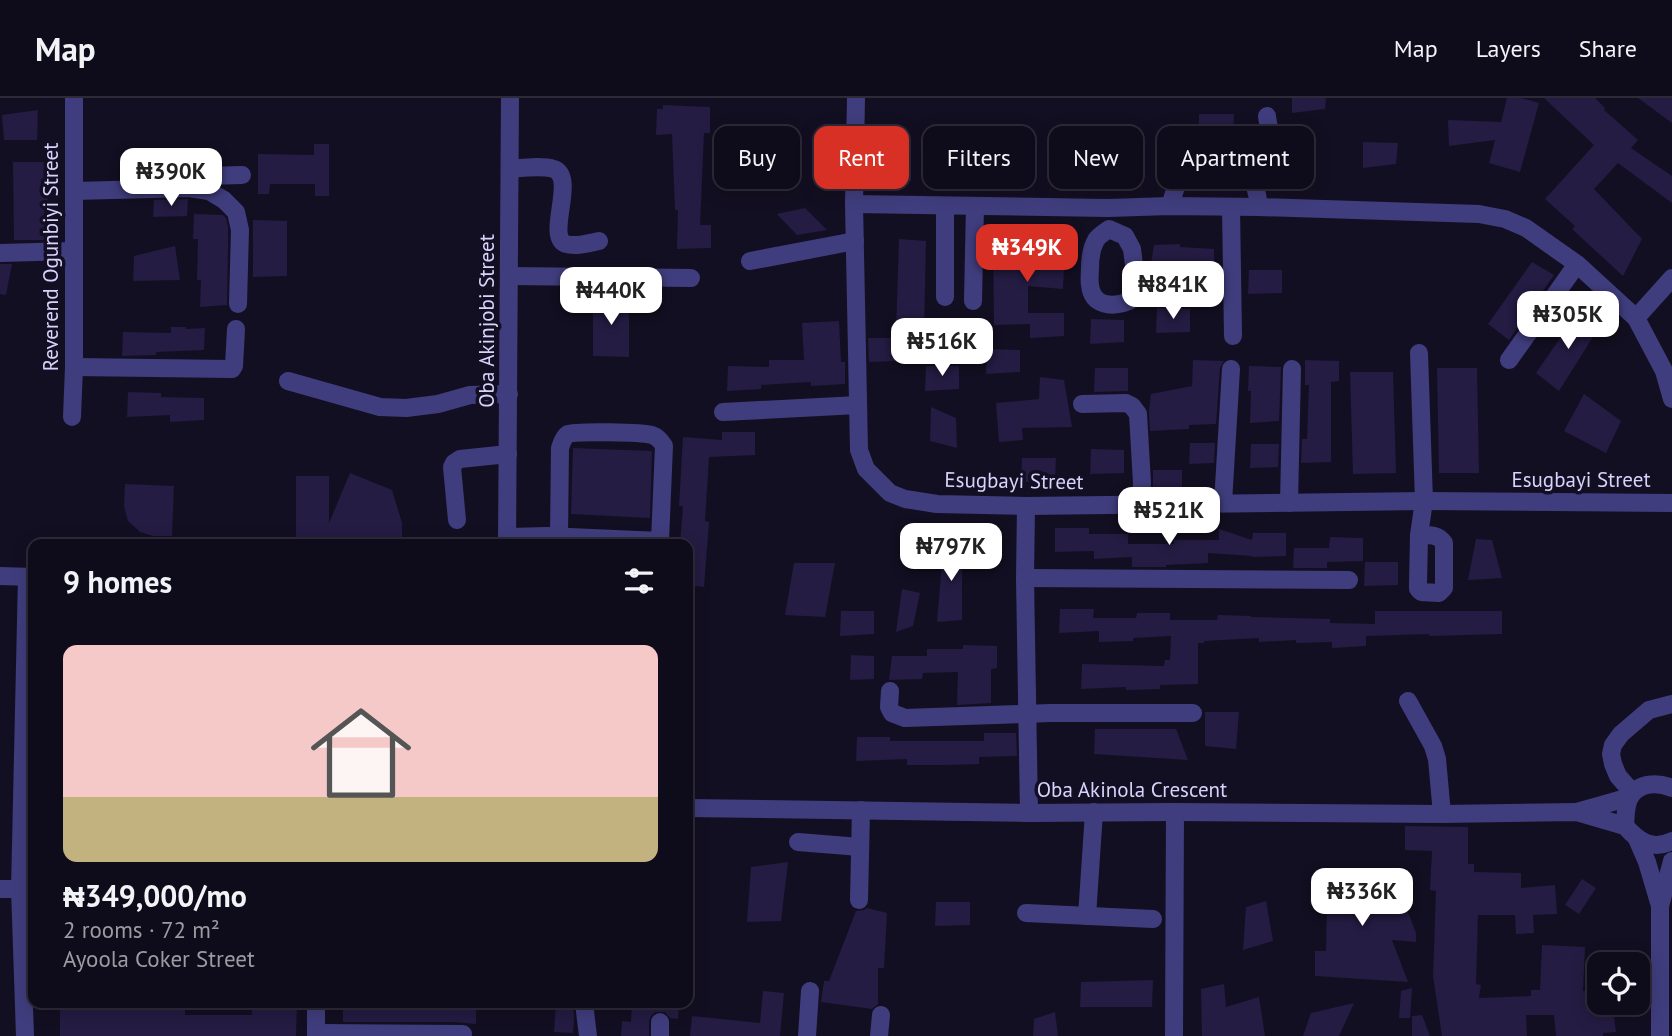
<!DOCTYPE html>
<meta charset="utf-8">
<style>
body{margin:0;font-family:"PT Sans",sans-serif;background:#171423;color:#f1f3f6;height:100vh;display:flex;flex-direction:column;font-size:26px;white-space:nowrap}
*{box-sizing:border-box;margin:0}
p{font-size:23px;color:#9b9ba2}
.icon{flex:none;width:38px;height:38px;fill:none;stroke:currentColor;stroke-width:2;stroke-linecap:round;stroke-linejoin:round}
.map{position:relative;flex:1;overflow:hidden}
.drawer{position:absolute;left:28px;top:441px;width:665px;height:469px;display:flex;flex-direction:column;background:#0e0b1a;border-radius:14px;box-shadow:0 4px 18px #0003,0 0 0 2px #2e2b39}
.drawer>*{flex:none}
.hud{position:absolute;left:714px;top:28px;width:665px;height:63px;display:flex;gap:14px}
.tools{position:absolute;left:1587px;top:854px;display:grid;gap:14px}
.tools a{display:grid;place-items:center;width:63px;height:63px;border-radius:14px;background:#0e0b1a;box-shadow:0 4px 18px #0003,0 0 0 2px #2e2b39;font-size:35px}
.price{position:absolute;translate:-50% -60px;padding:0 16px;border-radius:14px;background:#fff;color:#222;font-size:23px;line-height:46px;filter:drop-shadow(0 2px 4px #0008)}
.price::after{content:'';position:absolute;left:50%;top:42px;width:21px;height:16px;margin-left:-10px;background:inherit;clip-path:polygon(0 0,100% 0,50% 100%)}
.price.selected{background:#d93025;color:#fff}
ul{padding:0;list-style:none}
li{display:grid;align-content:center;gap:14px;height:371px;padding:0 35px}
li span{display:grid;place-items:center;height:217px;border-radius:14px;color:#555}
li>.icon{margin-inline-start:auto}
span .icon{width:126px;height:126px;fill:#fffc;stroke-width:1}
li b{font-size:30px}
h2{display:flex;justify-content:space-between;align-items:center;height:84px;padding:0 35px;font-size:30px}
.chip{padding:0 24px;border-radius:14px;background:#0e0b1a;box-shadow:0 4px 18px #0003,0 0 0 2px #2e2b39;font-size:24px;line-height:63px}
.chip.selected{background:#d93025;color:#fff}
header{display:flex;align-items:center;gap:42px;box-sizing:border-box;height:98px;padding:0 35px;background:#0e0b1a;border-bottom:2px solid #2e2b39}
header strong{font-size:33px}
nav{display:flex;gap:38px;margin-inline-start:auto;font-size:24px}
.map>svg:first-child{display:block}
.building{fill:#241c42}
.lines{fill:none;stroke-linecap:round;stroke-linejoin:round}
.minor{stroke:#403d7e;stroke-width:18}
.labels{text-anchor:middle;stroke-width:7;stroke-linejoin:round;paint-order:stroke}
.street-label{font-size:21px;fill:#d8d2fc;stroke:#130f22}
</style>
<header>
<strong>Map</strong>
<nav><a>Map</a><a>Layers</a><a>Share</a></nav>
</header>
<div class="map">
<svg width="1672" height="938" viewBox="0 0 1672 938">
<rect width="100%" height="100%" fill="#130f22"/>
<g class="building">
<polygon points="1292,0 1326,0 1325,11 1292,15"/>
<polygon points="1507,0 1521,0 1539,5 1520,74 1489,65 1495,42 1449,48 1448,22 1501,24"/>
<polygon points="1544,0 1595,0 1605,10 1604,12 1638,42 1631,50 1672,78 1672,105 1618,65 1594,91 1642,141 1623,178 1572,131 1575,128 1545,101 1594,47"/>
<polygon points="1638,0 1672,0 1672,25"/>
<polygon points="663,7 710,9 710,35 704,35 700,127 711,127 711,150 677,151 678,112 675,112 672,36 656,37 657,11 663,11"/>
<polygon points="38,12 37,42 4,42 2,17"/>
<polygon points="1199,16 1234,16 1233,37 1223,39 1199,37"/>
<polygon points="1363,44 1398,45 1396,66 1363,70"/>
<polygon points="314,46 329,46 329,98 315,98 315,86 270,86 269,96 258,96 258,56 314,57"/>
<polygon points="877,60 911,61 911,83 877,85"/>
<polygon points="762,61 795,61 795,84 761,85"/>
<polygon points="13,64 47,64 48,142 14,142"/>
<polygon points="188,101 187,118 153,119 154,102"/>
<polygon points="805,110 827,132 797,137 777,116"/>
<polygon points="194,116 223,117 226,120 228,129 228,150 227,207 200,209 201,182 197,182 198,141 193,141"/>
<polygon points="253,122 287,123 287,178 253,179"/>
<polygon points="899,141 926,143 924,234 896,234"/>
<polygon points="1027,141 1027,144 1065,147 1063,191 1028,188 1028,215 1064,215 1064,238 1030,240 1030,226 994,227 993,142"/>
<polygon points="1180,146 1180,149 1214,151 1215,184 1201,192 1200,188 1147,190 1154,147"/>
<polygon points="175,148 180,182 133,183 134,158"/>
<polygon points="1532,164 1554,177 1509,242 1488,226"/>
<polygon points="0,166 12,166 6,197 0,196"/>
<polygon points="1249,172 1282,172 1282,195 1248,196"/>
<polygon points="593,199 629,199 629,259 593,258"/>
<polygon points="1157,210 1190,211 1190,234 1156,235"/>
<polygon points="1579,213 1601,226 1559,293 1536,275"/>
<polygon points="1091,221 1124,222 1124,244 1090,246"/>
<polygon points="839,223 841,264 845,264 845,286 811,288 811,284 761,287 761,291 727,293 728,268 769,269 769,262 804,262 802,225"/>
<polygon points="171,229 186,229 186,231 205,230 204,252 156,254 156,257 122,258 123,234 171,235"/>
<polygon points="868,240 899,240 899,263 869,264"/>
<polygon points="987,251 1020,252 1020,274 986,276"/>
<polygon points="1193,262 1224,263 1220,270 1216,326 1189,327 1189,331 1150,333 1149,313 1151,296 1192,288"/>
<polygon points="1305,262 1339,263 1339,283 1331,284 1331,364 1301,365 1302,341 1307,341 1309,287 1305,287"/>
<polygon points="926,268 959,268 959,291 925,293"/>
<polygon points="1249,268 1281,269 1279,323 1250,325 1251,293 1248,293"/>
<polygon points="1095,270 1128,270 1128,293 1094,294"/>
<polygon points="1437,270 1477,270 1479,375 1439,375"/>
<polygon points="1350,274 1393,274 1396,375 1353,376"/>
<polygon points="1040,279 1064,282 1072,329 1022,330 1023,342 999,344 996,305 1039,301"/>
<polygon points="128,294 161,295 161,299 204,300 204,322 170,324 170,317 127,319"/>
<polygon points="1584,296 1621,323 1606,355 1564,333"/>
<polygon points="931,309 956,320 957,350 930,343"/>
<polygon points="722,334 755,334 755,357 709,359 705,423 709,424 704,489 688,487 688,446 680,446 683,408 679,408 683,339 722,342"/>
<polygon points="1190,345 1215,345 1214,365 1189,366"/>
<polygon points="1251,346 1279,346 1278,369 1250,370"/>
<polygon points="573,350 652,353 650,420 571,416"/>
<polygon points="1091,351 1124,352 1124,375 1090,376"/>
<polygon points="1022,360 1056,360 1055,383 1021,384"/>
<rect x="1153" y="372" width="29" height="23"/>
<polygon points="350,375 392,392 402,425 402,446 296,446 296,378 329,378 329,425"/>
<polygon points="125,386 174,388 172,438 153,438 140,434 128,423 124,408"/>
<polygon points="1055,430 1089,430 1089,436 1128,436 1128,446 1174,446 1174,442 1219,442 1219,431 1252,442 1253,435 1286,435 1286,458 1252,459 1252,458 1208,455 1208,465 1166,467 1166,469 1132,469 1132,459 1094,461 1094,453 1055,454"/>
<polygon points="1330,439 1363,440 1363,463 1327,464 1327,470 1293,470 1294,450 1329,450"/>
<polygon points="944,441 962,444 962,522 937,524"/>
<polygon points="1476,441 1492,442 1502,480 1468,482"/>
<polygon points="1365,464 1398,464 1398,487 1364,488"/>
<polygon points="794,465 835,465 825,519 785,517"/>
<polygon points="902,491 920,495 913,528 896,534"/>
<polygon points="1060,511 1094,511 1093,520 1136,520 1137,515 1170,515 1170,522 1217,522 1218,517 1251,518 1251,519 1330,521 1330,525 1375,526 1375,513 1502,513 1502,536 1429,538 1429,536 1366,538 1366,548 1332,550 1332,544 1296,545 1296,542 1259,544 1259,540 1204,543 1204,545 1198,545 1198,586 1160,587 1160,591 1126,592 1126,589 1081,591 1082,566 1164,568 1165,562 1170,562 1171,538 1133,540 1133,543 1099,544 1099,533 1059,535"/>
<polygon points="841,513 874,513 874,536 840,538"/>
<polygon points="963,547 997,548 997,570 991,571 991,605 957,607 958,574 923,575 922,581 889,582 892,558 927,558 927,551 963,551"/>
<polygon points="851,557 874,558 874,581 850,582"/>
<polygon points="1205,614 1239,614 1236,651 1205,648"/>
<polygon points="1095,631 1176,631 1188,662 1094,656"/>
<polygon points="984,635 1016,635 1017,658 979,659 979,666 945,667 907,667 907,661 856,663 857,639 890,639 890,643 984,643"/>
<polygon points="1405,728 1468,729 1468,766 1474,766 1474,774 1521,775 1521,790 1555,787 1557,816 1533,817 1534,835 1516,836 1515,817 1478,817 1476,886 1481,887 1479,900 1531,898 1531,892 1540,892 1542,847 1585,849 1583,893 1600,893 1600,905 1612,905 1616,934 1603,935 1603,938 1556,938 1554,917 1526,917 1527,938 1442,938 1433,878 1436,793 1430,792 1432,753 1405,752"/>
<polygon points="788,764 781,823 747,824 751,769"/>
<polygon points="1311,779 1391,779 1405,814 1408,814 1416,835 1416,844 1392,842 1408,884 1315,878 1315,853 1326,853 1327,805 1310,804"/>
<polygon points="1582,781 1596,790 1579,816 1565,807"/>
<polygon points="1266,803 1273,843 1243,852 1246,809"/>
<polygon points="936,804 970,804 970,827 935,828"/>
<polygon points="867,810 887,815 884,870 878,870 878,906 872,911 821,904 824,883 829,883 856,813 864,812"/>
<polygon points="1153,882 1152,909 1080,909 1081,884"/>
<polygon points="1224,886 1226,909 1259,899 1265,938 1202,938 1201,891"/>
<polygon points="1412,890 1410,920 1399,920 1401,893"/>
<polygon points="763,893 784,895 780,938 690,938 692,918 760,925"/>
<polygon points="60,905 185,905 185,917 252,917 251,905 297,905 296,938 60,938"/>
<polygon points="343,905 476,905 476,926 454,924 343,924"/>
<polygon points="556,905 573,905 574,920 573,935 554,934"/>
<polygon points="632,905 679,905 678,921 670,920 665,914 655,914 651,918 649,923 649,938 621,938 622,923 631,924"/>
<polygon points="1354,905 1339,938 1303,938 1311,915"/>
<polygon points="1055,914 1058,938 1033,938 1034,921"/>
<polygon points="1422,917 1430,938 1412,938 1412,918"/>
</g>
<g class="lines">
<g class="minor">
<polyline points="856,0 854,106 859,352 866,371 890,395 905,401 937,406 1026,408 1424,403 1672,405"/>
<path d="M 1242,63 C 1248,54 1267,40 1269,30 C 1269,29 1267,20 1267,18"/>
<path d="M 510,71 C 523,70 541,67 554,71 C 577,80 545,139 566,146 C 576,149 589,145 599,143"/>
<polyline points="172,79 242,77"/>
<polyline points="74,93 189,90 209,93 224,102 236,114 240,132 238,206"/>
<polyline points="854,106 1108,110 1170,108 1259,109 1479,116 1505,121 1526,130 1577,166 1636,220 1664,273 1672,301"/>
<path d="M 1170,108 C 1174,96 1184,59 1192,51 C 1197,47 1202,48 1208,48 C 1242,49 1256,79 1259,109"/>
<polyline points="1231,109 1233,238"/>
<path d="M 1109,131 L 1125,138 L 1132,151 L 1135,175 L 1135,193 L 1129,203 C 1112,210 1092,208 1090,187 C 1089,181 1090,175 1090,170 C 1090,160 1091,151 1096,142 C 1099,137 1104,135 1109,131 Z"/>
<polyline points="0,155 74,153"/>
<polyline points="750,163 855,143"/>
<polyline points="510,178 691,180"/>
<polyline points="945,199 945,108"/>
<polyline points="973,203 975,108"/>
<polyline points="1636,220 1672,180"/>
<polyline points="1509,262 1577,166"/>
<polyline points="74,269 232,271 234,268 236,231"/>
<polyline points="288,283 380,309 406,310 438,306 470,297 509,296"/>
<polyline points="1082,306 1126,305 1132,308 1138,316 1142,385 1141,406"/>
<polyline points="723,314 858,307"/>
<polyline points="72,319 74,269 74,0"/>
<polyline points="1223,405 1231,271"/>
<polyline points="1289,405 1292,271"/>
<polyline points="1026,408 1025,480 1029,715"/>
<polyline points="457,422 452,369 454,365 460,361 508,356"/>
<path d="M 1419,437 C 1429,437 1438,436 1444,445 L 1444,490 L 1439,495 L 1421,494 L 1418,491 L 1418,486 L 1419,437 L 1424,403 L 1419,255"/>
<path d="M 507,439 L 547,438 L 660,443 L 664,348 C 661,343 658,339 652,337 C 642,334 575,333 568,336 C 563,339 562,345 560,350 L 559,439"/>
<polyline points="507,446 510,0"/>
<polyline points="0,478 33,479"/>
<polyline points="1025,480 1349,482"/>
<polyline points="890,593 889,609 892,615 905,620 1051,615 1193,615"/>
<polyline points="1408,603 1433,648 1437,661 1442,716"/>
<path d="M 1672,690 C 1658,684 1639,684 1630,699 C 1625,707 1626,718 1625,728 C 1638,743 1652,753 1672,743"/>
<polyline points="1633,695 1618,678 1613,666 1611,656 1613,647 1621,636 1649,612 1672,606"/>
<polyline points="688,710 1029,715 1175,714 1442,716 1577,714 1625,728"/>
<polyline points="1577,714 1630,699"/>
<polyline points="1637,741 1647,764 1660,808 1660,938"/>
<polyline points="798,744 860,749"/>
<polyline points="0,791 20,791"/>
<polyline points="859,802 861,712"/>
<polyline points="1660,808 1672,763"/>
<polyline points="1026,815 1153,821"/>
<polyline points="1087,818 1094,714"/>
<polyline points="316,905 316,938"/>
<polyline points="584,905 588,938"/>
<polyline points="316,935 463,936"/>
<polyline points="25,938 20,791 27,479"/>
<polyline points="660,938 660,924"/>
<polyline points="807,938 810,893"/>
<polyline points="879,938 881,917"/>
<polyline points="1174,938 1175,714"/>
</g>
</g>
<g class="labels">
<g class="street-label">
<text transform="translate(51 159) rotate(-90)" y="7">Reverend Ogunbiyi Street</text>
<text transform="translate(487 223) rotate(-90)" y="7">Oba Akinjobi Street</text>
<text x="1581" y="389">Esugbayi Street</text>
<text transform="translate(1014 383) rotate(1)" y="7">Esugbayi Street</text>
<text x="1132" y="699">Oba Akinola Crescent</text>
</g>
</g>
</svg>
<div class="tools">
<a><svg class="icon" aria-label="locate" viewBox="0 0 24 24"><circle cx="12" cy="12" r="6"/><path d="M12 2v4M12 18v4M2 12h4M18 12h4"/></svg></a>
</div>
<b class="price" style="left:171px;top:110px">₦390K</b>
<b class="price selected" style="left:1027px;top:186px">₦349K</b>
<b class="price" style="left:1173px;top:223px">₦841K</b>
<b class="price" style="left:611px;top:229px">₦440K</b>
<b class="price" style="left:1568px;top:253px">₦305K</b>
<b class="price" style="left:942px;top:280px">₦516K</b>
<b class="price" style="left:1169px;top:449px">₦521K</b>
<b class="price" style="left:951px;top:485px">₦797K</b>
<b class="price" style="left:1362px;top:830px">₦336K</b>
<div class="hud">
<a class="chip">Buy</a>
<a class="chip selected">Rent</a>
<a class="chip">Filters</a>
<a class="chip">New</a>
<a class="chip">Apartment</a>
</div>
<section class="drawer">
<h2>9 homes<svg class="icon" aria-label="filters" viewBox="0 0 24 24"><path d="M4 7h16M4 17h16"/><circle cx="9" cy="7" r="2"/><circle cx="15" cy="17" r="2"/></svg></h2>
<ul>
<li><span style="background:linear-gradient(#f6c9c9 70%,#c2b280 0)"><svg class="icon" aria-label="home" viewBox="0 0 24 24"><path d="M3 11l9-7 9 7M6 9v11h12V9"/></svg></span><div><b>₦349,000/mo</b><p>2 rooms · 72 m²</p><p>Ayoola Coker Street</p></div></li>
</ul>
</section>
</div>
